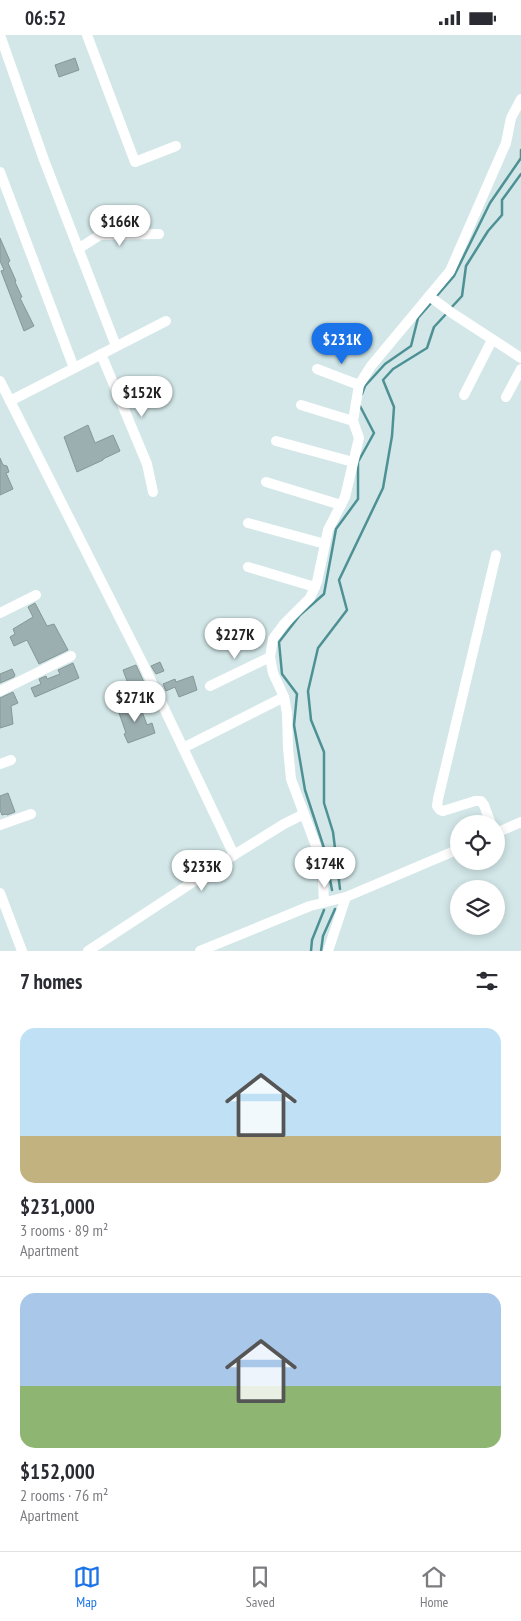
<!DOCTYPE html>
<meta charset="utf-8">
<style>
body{margin:0;font-family:"PT Sans Narrow",sans-serif;background:#f7f7f7;color:#2b2b33;height:100vh;display:flex;flex-direction:column;font-size:19px;white-space:nowrap}
*{box-sizing:border-box;margin:0}
p{font-size:16px;color:#7c7c81}
.icon{flex:none;width:28px;height:28px;fill:none;stroke:currentColor;stroke-width:2;stroke-linecap:round;stroke-linejoin:round}
.map{position:relative;height:916px;overflow:hidden}
.side{display:flex;flex-direction:column;background:#fff;flex:1}
.side>*{flex:none}
.fabs{position:absolute;left:450px;top:780px;display:grid;gap:10px}
.fabs a{display:grid;place-items:center;width:55px;height:55px;border-radius:50%;background:#fff;box-shadow:0 2px 8px #0003;font-size:25px}
.price{position:absolute;translate:-50% -42px;padding:0 11px;border-radius:18px;background:#fff;color:#222;font-size:16px;line-height:32px;filter:drop-shadow(0 1px 2px #0008)}
.price::after{content:'';position:absolute;left:50%;top:30px;width:15px;height:11px;margin-left:-8px;background:inherit;clip-path:polygon(0 0,100% 0,50% 100%)}
.price.on{background:#1a73e8;color:#fff}
ul{padding:0;list-style:none}
li{display:grid;align-content:center;gap:10px;height:265px;padding:0 20px}
li+li{border-top:1px solid #e1e1e2}
li span{display:grid;place-items:center;height:155px;border-radius:15px;color:#555}
li>.icon{margin-inline-start:auto}
span .icon{width:90px;height:90px;fill:#fffc;stroke-width:1}
li b{font-size:21px}
h2{display:flex;justify-content:space-between;align-items:center;height:60px;padding:0 20px;font-size:21px}
.status{display:flex;justify-content:space-between;align-items:center;height:35px;padding:0 25px;background:#fff;direction:ltr}
.status svg{height:14px;fill:currentColor}
.tabs{display:flex;justify-content:space-around;align-items:center;height:70px;border-top:1px solid #e1e1e2;background:#fff;font-size:14px;color:#7c7c81}
.tabs a{display:grid;justify-items:center;gap:2px}
.tabs .on{color:#1a73e8}
.map>svg:first-child{display:block}
.lines{fill:none;stroke-linecap:round;stroke-linejoin:round}
.stream{stroke:#4e9195;stroke-width:2.5}
.building{fill:#9cafb0;stroke:#859898}
.minor{stroke:#fff;stroke-width:10}
</style>
<div class="status"><b>06:52</b><svg viewBox="0 0 49 12"><path d="M0 12V9h3v3zM5 12V6h3v6zM10 12V3h3v9zM15 12V0h3v12zM26 1h20v11H26zM47 4h2v5h-2z"/></svg></div>
<div class="map">
<svg width="521" height="916" viewBox="0 0 521 916">
<rect width="100%" height="100%" fill="#d3e7e8"/>
<g class="lines">
<g class="stream">
<polyline points="435,263 454,241 490,168 521,123 521,115"/>
<polyline points="450,274 462,261 466,231 488,196 502,180 502,165 521,139"/>
<polyline points="362,359 365,351 385,329 411,311 418,283 432,267"/>
<polyline points="340,854 333,797 324,768 324,717 311,685 308,656 318,613 347,575 339,545 383,453 392,401 394,372 383,345 393,334 427,313 434,292 447,278"/>
<polyline points="332,855 324,813 305,755 294,690 297,659 282,639 279,607 300,580 324,559 336,494 358,464 358,427 374,398 360,371"/>
<polyline points="311,916 312,905 324,875"/>
<polyline points="321,916 323,901 335,874"/>
</g>
</g>
<g class="building">
<polygon points="75,23 79,35 59,42 55,30"/>
<polygon points="0,203 10,226 8,228 16,246 15,247 22,262 20,263 34,291 24,296 1,236 4,235 0,226"/>
<polygon points="88,390 95,408 113,400 120,416 103,424 103,425 77,437 64,402"/>
<polygon points="0,423 3,430 7,431 9,437 6,438 13,454 0,460"/>
<polygon points="35,568 47,591 54,589 68,615 39,629 27,605 14,611 10,602 15,599 13,594 33,582 28,572"/>
<polygon points="160,627 164,636 156,639 151,631"/>
<polygon points="73,628 79,643 35,662 31,653 41,649 39,644 46,641 47,644 60,639 58,635"/>
<polygon points="136,630 143,645 149,663 135,668 123,635"/>
<polygon points="12,634 15,640 14,642 0,648 0,639"/>
<polygon points="193,641 197,655 179,662 175,652 166,656 163,649 175,644 176,647"/>
<polygon points="13,657 18,668 11,671 13,689 0,693 0,663"/>
<polygon points="139,668 147,690 152,688 155,698 128,708 124,699 126,698 118,675"/>
<polygon points="8,758 15,777 7,780 6,779 2,780 0,775 0,761"/>
</g>
<g class="lines">
<g class="minor">
<polyline points="0,0 44,125 116,311"/>
<polyline points="87,0 135,127 176,111"/>
<polyline points="0,137 74,333"/>
<polyline points="78,214 100,200 159,199"/>
<polyline points="429,261 452,278 521,323"/>
<polyline points="101,319 147,429 153,457"/>
<polyline points="317,334 359,350"/>
<polyline points="0,346 143,629 234,820"/>
<polyline points="464,360 492,305"/>
<polyline points="506,362 521,334"/>
<polyline points="10,366 166,286"/>
<polyline points="301,370 353,386"/>
<polyline points="276,406 353,427"/>
<polyline points="266,447 341,470"/>
<polyline points="248,488 325,509"/>
<polyline points="248,532 315,552"/>
<polyline points="0,578 36,560"/>
<polyline points="210,651 270,622"/>
<polyline points="0,656 71,621"/>
<polyline points="183,713 284,662"/>
<polyline points="0,729 11,725"/>
<polyline points="491,789 484,770 481,766 475,766 443,776 440,775 437,771 438,764 496,520"/>
<polyline points="0,790 31,779"/>
<polyline points="496,798 521,787"/>
<polyline points="0,858 22,916"/>
<polyline points="324,867 323,845 316,811 291,744 288,713 287,678 284,662 273,638 270,622 273,604 284,589 310,563 317,547 328,495 345,462 359,403 353,386 359,350 371,331 450,236 506,108 511,83 521,64"/>
<polyline points="88,916 234,820 284,789 304,779"/>
<polyline points="200,916 310,871 346,862 459,814"/>
<polyline points="328,916 346,862"/>
</g>
</g>
</svg>
<div class="fabs">
<a><svg class="icon" aria-label="locate" viewBox="0 0 24 24"><circle cx="12" cy="12" r="6"/><path d="M12 2v4M12 18v4M2 12h4M18 12h4"/></svg></a>
<a><svg class="icon" aria-label="layers" viewBox="0 0 24 24"><path d="M12 4l9 5-9 5-9-5zM3 14l9 5 9-5"/></svg></a>
</div>
<b class="price" style="left:120px;top:212px">$166K</b>
<b class="price on" style="left:342px;top:330px">$231K</b>
<b class="price" style="left:142px;top:383px">$152K</b>
<b class="price" style="left:235px;top:625px">$227K</b>
<b class="price" style="left:135px;top:688px">$271K</b>
<b class="price" style="left:325px;top:854px">$174K</b>
<b class="price" style="left:202px;top:857px">$233K</b>
</div>
<section class="side">
<h2>7 homes<svg class="icon" aria-label="filters" viewBox="0 0 24 24"><path d="M4 7h16M4 17h16"/><circle cx="9" cy="7" r="2"/><circle cx="15" cy="17" r="2"/></svg></h2>
<ul>
<li><span style="background:linear-gradient(#bfe0f5 70%,#c2b280 0)"><svg class="icon" aria-label="home" viewBox="0 0 24 24"><path d="M3 11l9-7 9 7M6 9v11h12V9"/></svg></span><div><b>$231,000</b><p>3 rooms · 89 m²</p><p>Apartment</p></div></li>
<li><span style="background:linear-gradient(#a9c7e8 60%,#8fb573 0)"><svg class="icon" aria-label="home" viewBox="0 0 24 24"><path d="M3 11l9-7 9 7M6 9v11h12V9"/></svg></span><div><b>$152,000</b><p>2 rooms · 76 m²</p><p>Apartment</p></div></li>
</ul>
</section>
<nav class="tabs">
<a class="on"><svg class="icon" aria-label="map" viewBox="0 0 24 24"><path d="M3 6l6-2 6 2 6-2v14l-6 2-6-2-6 2zM9 4v14M15 6v14"/></svg>Map</a>
<a><svg class="icon" aria-label="saved" viewBox="0 0 24 24"><path d="M7 4h10v16l-5-4-5 4z"/></svg>Saved</a>
<a><svg class="icon" aria-label="home" viewBox="0 0 24 24"><path d="M3 11l9-7 9 7M6 9v11h12V9"/></svg>Home</a>
</nav>
